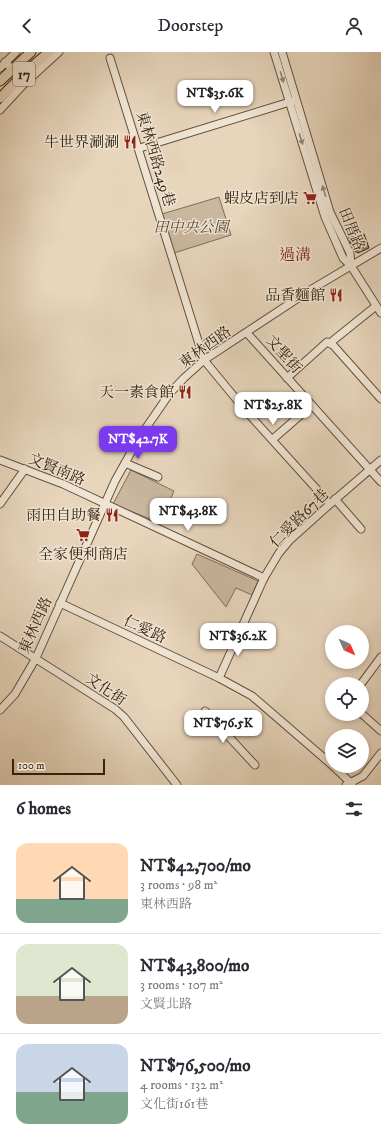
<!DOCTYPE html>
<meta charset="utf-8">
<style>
body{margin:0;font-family:"IM FELL DW Pica","Noto Serif TC",serif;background:#f2f2f3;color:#2b2b33;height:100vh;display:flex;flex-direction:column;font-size:15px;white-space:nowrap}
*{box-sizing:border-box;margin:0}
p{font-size:13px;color:#7c7c81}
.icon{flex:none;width:22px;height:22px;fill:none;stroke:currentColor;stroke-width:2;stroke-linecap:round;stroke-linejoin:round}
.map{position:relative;height:733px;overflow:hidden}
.side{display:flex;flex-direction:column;background:#fff;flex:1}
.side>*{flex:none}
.needle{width:26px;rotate:135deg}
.tools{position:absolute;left:325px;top:573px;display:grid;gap:8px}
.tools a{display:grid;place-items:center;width:44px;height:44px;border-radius:50%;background:#fff;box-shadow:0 2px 6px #0003;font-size:20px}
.scale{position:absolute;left:12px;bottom:10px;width:93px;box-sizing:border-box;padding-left:4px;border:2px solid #37240f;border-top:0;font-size:11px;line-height:14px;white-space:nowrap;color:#37240f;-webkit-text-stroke:3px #efe4d3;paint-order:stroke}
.price{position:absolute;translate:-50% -34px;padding:0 9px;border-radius:8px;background:#fff;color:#222;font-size:13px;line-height:26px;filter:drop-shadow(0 1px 2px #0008)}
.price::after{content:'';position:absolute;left:50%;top:24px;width:12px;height:9px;margin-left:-6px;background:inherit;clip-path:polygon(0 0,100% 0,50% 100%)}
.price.on{background:#7c3aed;color:#fff}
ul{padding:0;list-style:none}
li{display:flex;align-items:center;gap:12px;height:100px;padding:0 16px}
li+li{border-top:1px solid #e1e1e2}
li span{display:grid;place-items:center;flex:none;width:112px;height:80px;border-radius:12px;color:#555}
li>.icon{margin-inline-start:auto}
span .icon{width:48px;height:48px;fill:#fffc;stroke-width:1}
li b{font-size:17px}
h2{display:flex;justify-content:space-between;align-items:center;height:48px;padding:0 16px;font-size:17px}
header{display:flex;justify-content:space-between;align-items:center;height:52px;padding:0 16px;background:#fff;font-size:18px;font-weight:600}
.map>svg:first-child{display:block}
.green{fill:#c9b79f;stroke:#806e57}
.building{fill:#938069;stroke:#37240f}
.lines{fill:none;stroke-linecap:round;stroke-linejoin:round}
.minor-casing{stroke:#63503a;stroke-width:9}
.major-casing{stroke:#37240f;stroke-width:11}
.minor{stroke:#efe4d3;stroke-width:7}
.major{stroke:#e7d5bc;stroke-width:9}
.oneway{fill:#938471}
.labels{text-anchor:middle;stroke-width:3;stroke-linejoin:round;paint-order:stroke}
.shield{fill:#efe4d3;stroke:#6e5e4a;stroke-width:1}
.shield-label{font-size:14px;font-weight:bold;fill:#37240f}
.poi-label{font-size:15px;fill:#37240f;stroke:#efe4d3;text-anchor:end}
.street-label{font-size:15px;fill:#37240f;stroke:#efe4d3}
.park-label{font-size:15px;font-style:italic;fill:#5c4933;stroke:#efe4d3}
.neighbourhood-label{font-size:16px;fill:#7a1f14;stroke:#efe4d3}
</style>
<header><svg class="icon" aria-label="back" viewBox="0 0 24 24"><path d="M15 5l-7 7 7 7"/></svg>Doorstep<svg class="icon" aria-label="person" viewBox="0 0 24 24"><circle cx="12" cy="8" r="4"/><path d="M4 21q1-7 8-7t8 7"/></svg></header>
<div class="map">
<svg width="381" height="733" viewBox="0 0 381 733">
<rect width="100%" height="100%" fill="#e7d5bc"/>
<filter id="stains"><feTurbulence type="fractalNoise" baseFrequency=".005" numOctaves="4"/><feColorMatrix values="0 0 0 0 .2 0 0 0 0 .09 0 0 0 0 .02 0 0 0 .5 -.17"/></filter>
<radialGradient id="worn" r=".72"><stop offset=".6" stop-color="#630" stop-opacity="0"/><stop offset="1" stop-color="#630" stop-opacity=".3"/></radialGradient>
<g class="green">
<polygon points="219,145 231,183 174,201 162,162"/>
<polygon points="131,418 174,439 160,471 113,452"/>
<polygon points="197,502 258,529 252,543 236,536 226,555 192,512"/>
</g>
<polygon class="building" points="364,182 369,196 358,201 355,199 348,186"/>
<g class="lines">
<g class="minor-casing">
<g id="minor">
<polyline points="274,0 325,165 343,206 351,214 381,261"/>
<polyline points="282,0 330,160 350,201 351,214"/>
<polyline points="110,6 204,308 246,359 330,452"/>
<polyline points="5,10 24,29"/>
<polyline points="0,16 16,0"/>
<polyline points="0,58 24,32 59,0"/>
<polyline points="140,96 293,49"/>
<polyline points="247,281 381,430"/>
<polyline points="330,291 376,254"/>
<polyline points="287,326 327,290 333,293 381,347"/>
<polyline points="273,387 312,353"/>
<polyline points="0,408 63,432 264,526"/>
<polyline points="125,411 158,425"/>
<polyline points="335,447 361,477"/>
<polyline points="0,452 25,417"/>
<polyline points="60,551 219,626 252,644 332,713"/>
<polyline points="0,584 115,657 124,665 177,733"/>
<polyline points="219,626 264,526 279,501 289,489 330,452 381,408"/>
<polyline points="361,632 381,605"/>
<polyline points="0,658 15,642 36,606 115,429 139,386 170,341 184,326 204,308 312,237 381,196"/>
<polyline points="205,659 255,713"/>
<polyline points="362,662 381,679"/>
<polyline points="333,714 352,732"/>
<polyline points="346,733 363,724 381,701"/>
</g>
</g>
<g class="major-casing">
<g id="major">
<polyline points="0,29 31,0"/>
<polyline points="0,46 27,19 49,0"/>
</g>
</g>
<use href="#minor" class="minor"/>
<use href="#major" class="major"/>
</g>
<defs><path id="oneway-solid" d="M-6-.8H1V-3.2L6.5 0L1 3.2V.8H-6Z"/></defs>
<g class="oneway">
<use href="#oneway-solid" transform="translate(282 25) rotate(73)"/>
<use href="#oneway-solid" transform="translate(301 87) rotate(73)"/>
<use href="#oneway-solid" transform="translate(324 139) rotate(-107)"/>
</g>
<defs>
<g id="restaurant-bare" transform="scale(1.08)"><path d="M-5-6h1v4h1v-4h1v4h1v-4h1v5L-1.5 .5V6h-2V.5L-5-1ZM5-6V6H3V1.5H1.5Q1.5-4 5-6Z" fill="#8f2418" stroke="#efe4d3" stroke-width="2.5" paint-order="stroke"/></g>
<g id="supermarket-bare" transform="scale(1.08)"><path d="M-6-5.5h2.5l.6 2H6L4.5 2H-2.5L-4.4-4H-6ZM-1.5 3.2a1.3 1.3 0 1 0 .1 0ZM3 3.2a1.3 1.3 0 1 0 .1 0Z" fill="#8f2418" stroke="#efe4d3" stroke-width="2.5" paint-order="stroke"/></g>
</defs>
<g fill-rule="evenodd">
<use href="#restaurant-bare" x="130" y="90"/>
<use href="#supermarket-bare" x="310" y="146"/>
<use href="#restaurant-bare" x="336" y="243"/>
<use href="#restaurant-bare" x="185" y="340"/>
<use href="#restaurant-bare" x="112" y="463"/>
<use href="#supermarket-bare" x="83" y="483"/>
</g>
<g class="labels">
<rect class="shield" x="13" y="10" width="22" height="24" rx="3"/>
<g class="shield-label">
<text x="24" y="27">17</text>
</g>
<g class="poi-label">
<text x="119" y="95">牛世界涮涮</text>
<text x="299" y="151">蝦皮店到店</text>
<text x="325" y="248">品香麵館</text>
<text x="174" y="345">天一素食館</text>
<text x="101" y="468">雨田自助餐</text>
<text x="83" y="507" text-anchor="middle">全家便利商店</text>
</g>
<g class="street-label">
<text transform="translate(156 107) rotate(73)" y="5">東林西路249巷</text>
<text transform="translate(352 177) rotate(68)" y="5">田厝路</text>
<text transform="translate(205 295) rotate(-36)" y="5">東林西路</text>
<text transform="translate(284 302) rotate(48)" y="5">文聖街</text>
<text transform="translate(57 417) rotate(23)" y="5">文賢南路</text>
<text transform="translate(299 466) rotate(-45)" y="5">仁愛路67巷</text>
<text transform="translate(35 573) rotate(-66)" y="5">東林西路</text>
<text transform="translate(145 577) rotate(25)" y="5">仁愛路</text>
<text transform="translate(106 637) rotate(34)" y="5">文化街</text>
</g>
<g class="park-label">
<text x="191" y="180">田中央公園</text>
</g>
<g class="neighbourhood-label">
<text x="295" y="208">過溝</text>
</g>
</g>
<rect width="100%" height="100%" filter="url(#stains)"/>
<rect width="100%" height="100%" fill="url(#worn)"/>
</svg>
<div class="tools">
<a><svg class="needle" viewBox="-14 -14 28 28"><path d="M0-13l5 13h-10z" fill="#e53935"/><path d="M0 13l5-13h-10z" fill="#7c7c81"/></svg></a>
<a><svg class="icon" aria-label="locate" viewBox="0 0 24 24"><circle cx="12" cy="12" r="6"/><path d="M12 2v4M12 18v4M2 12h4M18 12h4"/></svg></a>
<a><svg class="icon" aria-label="layers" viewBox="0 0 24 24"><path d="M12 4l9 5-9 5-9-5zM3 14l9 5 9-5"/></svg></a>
</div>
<div class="scale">100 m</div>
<b class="price" style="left:215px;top:62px">NT$35.6K</b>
<b class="price" style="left:273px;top:374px">NT$25.8K</b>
<b class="price on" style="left:138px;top:408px">NT$42.7K</b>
<b class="price" style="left:188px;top:480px">NT$43.8K</b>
<b class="price" style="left:238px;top:605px">NT$36.2K</b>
<b class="price" style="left:223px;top:692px">NT$76.5K</b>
</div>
<section class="side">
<h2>6 homes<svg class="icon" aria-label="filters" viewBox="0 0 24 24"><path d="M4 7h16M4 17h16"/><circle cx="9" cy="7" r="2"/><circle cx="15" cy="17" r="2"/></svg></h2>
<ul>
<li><span style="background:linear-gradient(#ffd9b3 70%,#7fa58c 0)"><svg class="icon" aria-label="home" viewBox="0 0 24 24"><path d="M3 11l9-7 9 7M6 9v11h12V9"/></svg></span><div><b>NT$42,700/mo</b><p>3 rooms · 98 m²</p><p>東林西路</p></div></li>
<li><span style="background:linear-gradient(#dfe7d0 65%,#b9a48a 0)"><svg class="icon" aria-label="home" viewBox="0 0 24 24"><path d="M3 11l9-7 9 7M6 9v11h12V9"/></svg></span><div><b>NT$43,800/mo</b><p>3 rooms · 107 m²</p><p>文賢北路</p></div></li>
<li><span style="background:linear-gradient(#c9d6e8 60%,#7fa58c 0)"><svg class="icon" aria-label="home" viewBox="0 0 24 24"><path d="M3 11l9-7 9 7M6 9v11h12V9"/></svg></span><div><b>NT$76,500/mo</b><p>4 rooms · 132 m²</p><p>文化街161巷</p></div></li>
</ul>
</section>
